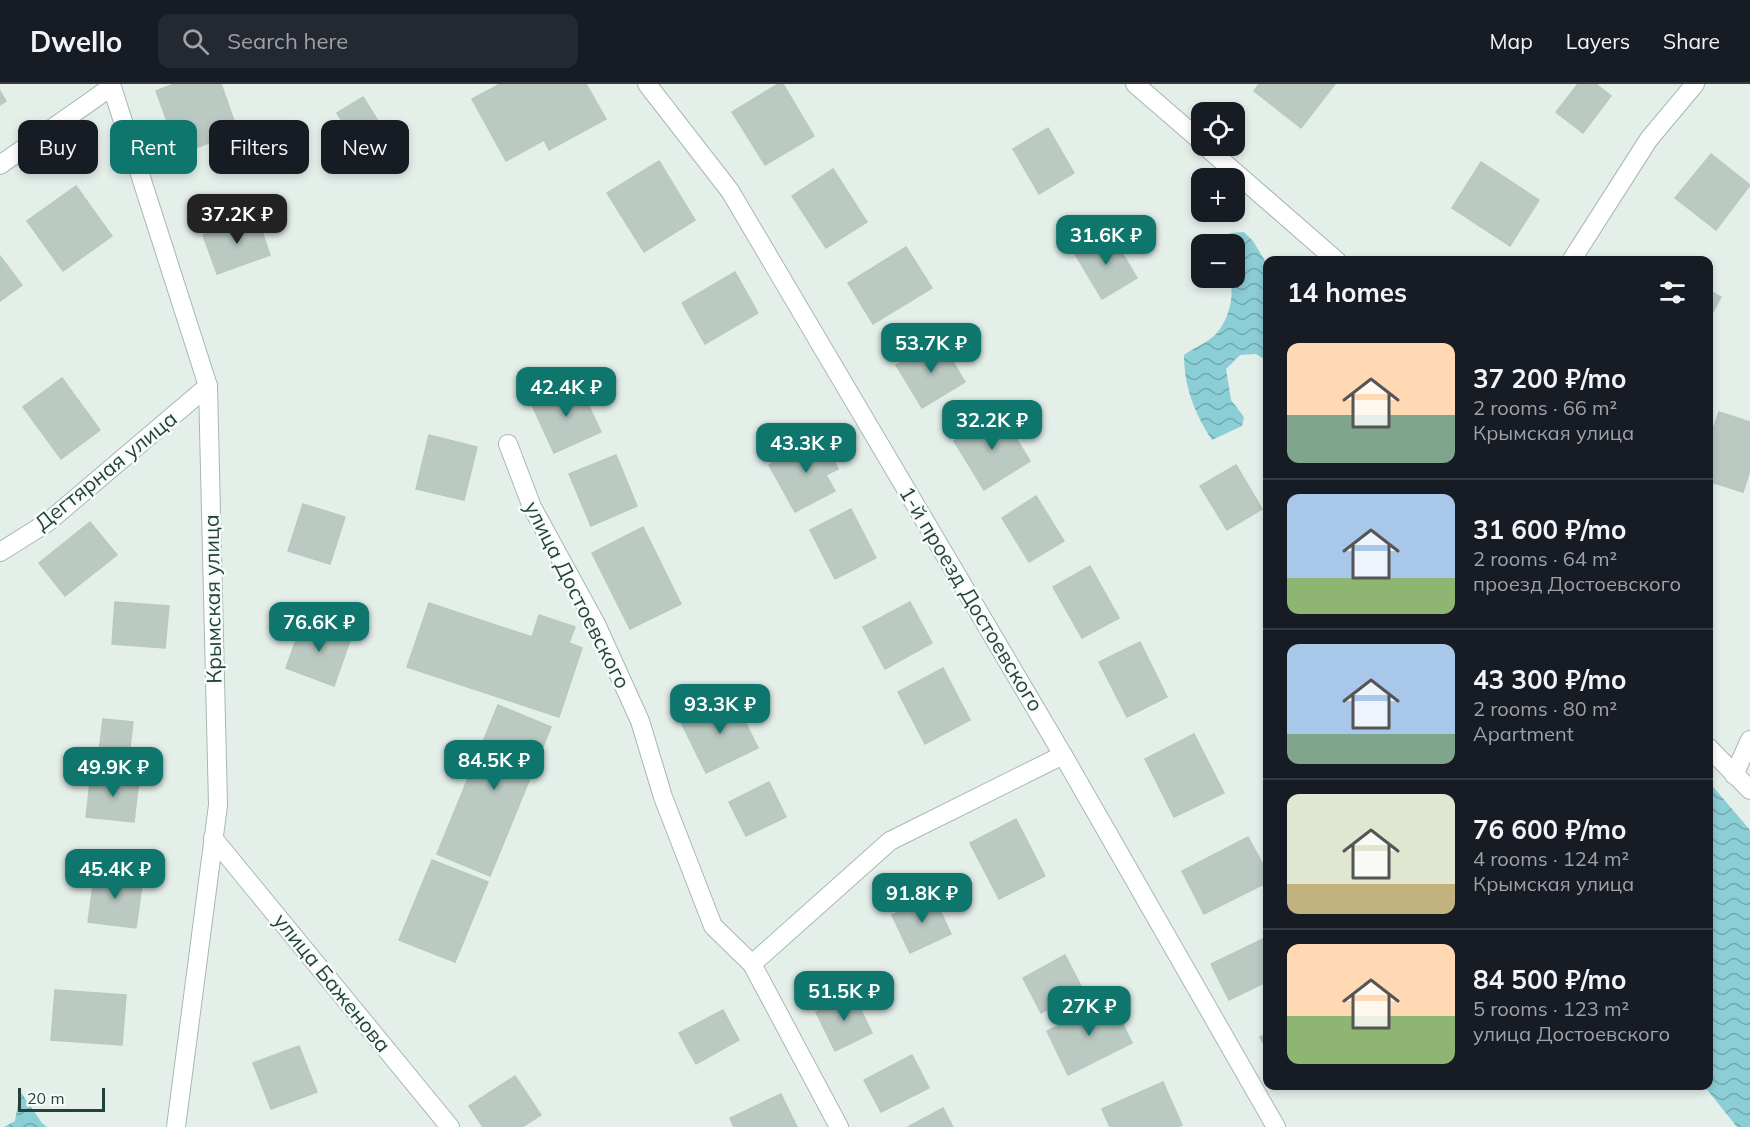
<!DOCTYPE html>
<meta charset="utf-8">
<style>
body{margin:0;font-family:Mulish,sans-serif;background:#242831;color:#f1f3f6;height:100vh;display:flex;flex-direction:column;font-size:22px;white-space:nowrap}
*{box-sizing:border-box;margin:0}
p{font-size:20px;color:#9ea1a6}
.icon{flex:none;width:33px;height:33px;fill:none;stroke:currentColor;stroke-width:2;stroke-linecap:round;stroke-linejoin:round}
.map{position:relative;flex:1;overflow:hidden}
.panel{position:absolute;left:1263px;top:172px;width:450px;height:834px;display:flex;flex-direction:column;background:#171b24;border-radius:12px;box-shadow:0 3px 9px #0003}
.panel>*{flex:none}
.guide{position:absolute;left:18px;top:36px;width:570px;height:54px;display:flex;gap:12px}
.tools{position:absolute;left:1191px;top:18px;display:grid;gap:12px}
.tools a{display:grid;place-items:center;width:54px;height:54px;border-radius:12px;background:#171b24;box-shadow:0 3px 9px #0003;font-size:30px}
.scale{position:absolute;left:18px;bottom:15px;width:87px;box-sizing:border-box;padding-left:6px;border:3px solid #234339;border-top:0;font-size:16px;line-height:21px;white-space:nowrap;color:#234339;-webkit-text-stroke:4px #f7fbf9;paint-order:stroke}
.price{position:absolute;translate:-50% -51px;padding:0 14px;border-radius:12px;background:#0f766e;color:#fff;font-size:20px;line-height:39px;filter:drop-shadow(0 2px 3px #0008)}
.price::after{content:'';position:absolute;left:50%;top:36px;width:18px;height:14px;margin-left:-9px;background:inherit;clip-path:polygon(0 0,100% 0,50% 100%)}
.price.selected{background:#222;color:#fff}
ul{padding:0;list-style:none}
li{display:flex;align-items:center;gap:18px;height:150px;padding:0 24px}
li+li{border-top:2px solid #363941}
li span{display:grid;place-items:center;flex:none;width:168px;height:120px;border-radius:12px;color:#555}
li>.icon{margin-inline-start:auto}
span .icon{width:72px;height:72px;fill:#fffc;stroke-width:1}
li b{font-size:26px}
h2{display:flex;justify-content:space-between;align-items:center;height:72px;padding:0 24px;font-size:26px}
.pill{padding:0 21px;border-radius:12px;background:#171b24;box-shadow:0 3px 9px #0003;font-size:21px;line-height:54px}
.pill.selected{background:#0f766e;color:#fff}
header{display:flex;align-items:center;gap:36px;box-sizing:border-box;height:84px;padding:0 30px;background:#171b24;border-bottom:2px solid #363941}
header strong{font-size:28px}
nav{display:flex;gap:33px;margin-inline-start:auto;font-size:21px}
.search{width:420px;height:54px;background:#242831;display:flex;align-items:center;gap:15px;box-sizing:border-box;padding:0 21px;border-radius:12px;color:#9ea1a6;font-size:22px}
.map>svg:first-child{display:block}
.water{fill:url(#water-waves)}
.building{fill:#bacac3;stroke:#b7c9c1;stroke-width:1.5}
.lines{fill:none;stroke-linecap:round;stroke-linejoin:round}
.minor-casing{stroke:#a7b8b1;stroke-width:20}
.minor{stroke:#fff;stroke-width:18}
.labels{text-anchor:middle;stroke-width:5;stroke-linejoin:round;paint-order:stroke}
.street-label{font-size:21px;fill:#234339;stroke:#f7fbf9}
</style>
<header>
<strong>Dwello</strong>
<div class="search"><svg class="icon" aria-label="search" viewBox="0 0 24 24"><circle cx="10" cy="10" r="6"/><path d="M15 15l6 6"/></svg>Search here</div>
<nav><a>Map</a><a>Layers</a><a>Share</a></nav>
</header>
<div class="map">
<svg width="1750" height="1043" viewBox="0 0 1750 1043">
<defs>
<pattern id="water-waves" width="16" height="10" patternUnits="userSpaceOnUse" patternTransform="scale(1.5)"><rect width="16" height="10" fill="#8cced6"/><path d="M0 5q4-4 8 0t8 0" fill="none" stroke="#72a9af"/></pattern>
</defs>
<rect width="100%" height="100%" fill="#e5efea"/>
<g class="water">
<path d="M 1244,148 L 1253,157 L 1267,180 L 1267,277 L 1256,270 L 1240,271 L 1226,285 L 1231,316 L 1244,333 L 1242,342 L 1212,356 C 1195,330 1184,303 1184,271 C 1193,264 1207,259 1215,251 C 1228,238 1236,210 1229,194 L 1234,194 L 1234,160 L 1223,160 L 1230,149 Z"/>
<polygon points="1709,698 1750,746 1750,1043 1737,1043 1704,1002 1708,1002"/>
<polygon points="20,1007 42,1039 47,1043 4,1043 15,1037"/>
</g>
<g class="building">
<polygon points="174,0 221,0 238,48 179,70 156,7"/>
<polygon points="500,0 586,0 606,35 549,66 544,56 506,77 472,15"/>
<polygon points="778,0 783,0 814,52 765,81 732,28"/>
<polygon points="1259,0 1335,0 1301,44 1254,7"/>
<polygon points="1578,0 1596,0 1611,12 1583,49 1556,28"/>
<polygon points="0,7 6,17 0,21"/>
<polygon points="363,13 390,56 364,73 337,29"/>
<polygon points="1048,44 1074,89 1039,110 1013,65"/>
<polygon points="1711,70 1750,101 1716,146 1675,114"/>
<polygon points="659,77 695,136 644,168 607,109"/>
<polygon points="1481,78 1539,116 1510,162 1452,124"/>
<polygon points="833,85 867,138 826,164 792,112"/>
<polygon points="76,102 112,152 63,187 27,137"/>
<polygon points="257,133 270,171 217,190 203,151"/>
<polygon points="1111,150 1137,194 1102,215 1075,170"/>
<polygon points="906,163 932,204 873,240 848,199"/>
<polygon points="0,172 22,201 0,217"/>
<polygon points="735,188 758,229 705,260 682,219"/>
<polygon points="1708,206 1721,213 1708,237"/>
<polygon points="940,256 965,298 922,324 896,281"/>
<polygon points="62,294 100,346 61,375 23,323"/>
<polygon points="578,299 601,348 554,369 532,321"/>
<polygon points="1000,328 1030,377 984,406 954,357"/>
<polygon points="1719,328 1750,338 1750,386 1743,408 1708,397 1708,360"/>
<polygon points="429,351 477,363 464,416 416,405"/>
<polygon points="821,353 838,385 826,391 835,407 795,428 769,381"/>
<polygon points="616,371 637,422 591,442 569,390"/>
<polygon points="1236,381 1262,425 1227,446 1200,402"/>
<polygon points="1036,412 1064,457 1029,478 1002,434"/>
<polygon points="303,420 345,433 330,480 288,467"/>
<polygon points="851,425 876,474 835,495 810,446"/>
<polygon points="90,438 117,471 65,512 39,479"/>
<polygon points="643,443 681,520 630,545 592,469"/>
<polygon points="1090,482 1119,534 1082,554 1053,503"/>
<polygon points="115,518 169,522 165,564 112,560"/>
<polygon points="910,518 932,559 885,585 863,543"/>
<polygon points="429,519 532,553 539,531 575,543 569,559 582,564 559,633 407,583"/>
<polygon points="303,537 351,554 334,602 286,584"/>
<polygon points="1140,558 1167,613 1127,633 1099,578"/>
<polygon points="943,584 970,636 925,660 898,608"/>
<polygon points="733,613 758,664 706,689 681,638"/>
<polygon points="498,621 551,643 490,792 437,770"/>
<polygon points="103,635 133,638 129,672 99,668"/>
<polygon points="1194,650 1224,709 1174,733 1145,675"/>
<polygon points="91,690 139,695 134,738 86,733"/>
<polygon points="769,698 786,733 746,752 729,718"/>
<polygon points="1016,735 1045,792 999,815 970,759"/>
<polygon points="1248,753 1268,790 1268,798 1204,830 1182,787"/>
<polygon points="432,776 488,798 455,878 399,856"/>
<polygon points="95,787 143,794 136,844 88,838"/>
<polygon points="933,811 951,850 910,869 892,831"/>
<polygon points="1267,853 1268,897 1229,916 1211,880"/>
<polygon points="1065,871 1083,906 1041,929 1023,894"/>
<polygon points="55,906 126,911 122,961 51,956"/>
<polygon points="853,910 872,949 835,967 816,928"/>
<polygon points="1111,916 1132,959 1068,991 1047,947"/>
<polygon points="723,926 739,956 696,980 679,949"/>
<polygon points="1268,949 1268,968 1260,953"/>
<polygon points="299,962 317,1008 271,1025 253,979"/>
<polygon points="912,971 929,1004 881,1028 864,996"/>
<polygon points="515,992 541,1031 522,1043 483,1043 469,1022"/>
<polygon points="1163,998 1182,1041 1177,1043 1110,1043 1102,1025"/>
<polygon points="781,1010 797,1043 734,1043 730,1034"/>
<polygon points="943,1024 953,1043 908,1043"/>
</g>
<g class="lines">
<g class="minor-casing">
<g id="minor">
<polyline points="111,0 208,302 218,721 176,1043"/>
<polyline points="647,0 730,107 1063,671 1276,1043"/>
<polyline points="1135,0 1202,58"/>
<polyline points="1205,62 1337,177"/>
<polyline points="0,81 111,3"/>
<polyline points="1571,177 1649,55 1695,0"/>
<polyline points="508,360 532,423 596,540 640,637 663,713 713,842 752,880 839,1043"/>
<polyline points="0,468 48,438 208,302"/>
<polyline points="1708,663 1750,706"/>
<polyline points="1734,691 1750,656"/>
<polyline points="213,754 450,1043"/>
<polyline points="752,880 890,757 1063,671"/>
</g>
</g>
<use href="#minor" class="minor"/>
</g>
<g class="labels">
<g class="street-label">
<text transform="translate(106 387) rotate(-39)" y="7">Дегтярная улица</text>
<text transform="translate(577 511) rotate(63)" y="7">улица Достоевского</text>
<text transform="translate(213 515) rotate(-91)" y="7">Крымская улица</text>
<text transform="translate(971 515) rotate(59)" y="7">1-й проезд Достоевского</text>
<text transform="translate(332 899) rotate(51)" y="7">улица Баженова</text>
</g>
</g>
</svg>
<div class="tools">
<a><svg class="icon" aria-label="locate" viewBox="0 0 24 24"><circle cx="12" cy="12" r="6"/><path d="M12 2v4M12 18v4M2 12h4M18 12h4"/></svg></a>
<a>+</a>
<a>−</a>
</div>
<div class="scale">20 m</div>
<b class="price selected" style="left:237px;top:161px">37.2K ₽</b>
<b class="price" style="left:1106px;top:182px">31.6K ₽</b>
<b class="price" style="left:931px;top:290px">53.7K ₽</b>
<b class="price" style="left:566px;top:334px">42.4K ₽</b>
<b class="price" style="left:992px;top:367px">32.2K ₽</b>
<b class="price" style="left:806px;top:390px">43.3K ₽</b>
<b class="price" style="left:319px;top:569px">76.6K ₽</b>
<b class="price" style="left:720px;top:651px">93.3K ₽</b>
<b class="price" style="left:494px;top:707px">84.5K ₽</b>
<b class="price" style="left:113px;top:714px">49.9K ₽</b>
<b class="price" style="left:115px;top:816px">45.4K ₽</b>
<b class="price" style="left:922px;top:840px">91.8K ₽</b>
<b class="price" style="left:844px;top:938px">51.5K ₽</b>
<b class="price" style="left:1089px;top:953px">27K ₽</b>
<div class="guide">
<a class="pill">Buy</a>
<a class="pill selected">Rent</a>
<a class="pill">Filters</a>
<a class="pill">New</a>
</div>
<section class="panel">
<h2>14 homes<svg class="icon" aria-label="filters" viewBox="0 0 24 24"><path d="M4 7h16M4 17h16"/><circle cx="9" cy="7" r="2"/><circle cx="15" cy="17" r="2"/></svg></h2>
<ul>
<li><span style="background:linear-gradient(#ffd9b3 60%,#7fa58c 0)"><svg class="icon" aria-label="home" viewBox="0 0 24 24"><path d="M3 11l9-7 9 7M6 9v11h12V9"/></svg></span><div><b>37 200 ₽/mo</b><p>2 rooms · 66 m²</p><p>Крымская улица</p></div></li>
<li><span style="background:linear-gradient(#a9c7e8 70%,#8fb573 0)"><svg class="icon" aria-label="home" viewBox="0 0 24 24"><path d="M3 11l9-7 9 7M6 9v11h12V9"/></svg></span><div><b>31 600 ₽/mo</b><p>2 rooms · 64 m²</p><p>проезд Достоевского</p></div></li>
<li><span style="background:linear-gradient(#a9c7e8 75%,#7fa58c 0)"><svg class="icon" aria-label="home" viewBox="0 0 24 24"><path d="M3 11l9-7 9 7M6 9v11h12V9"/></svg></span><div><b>43 300 ₽/mo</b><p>2 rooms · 80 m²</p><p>Apartment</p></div></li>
<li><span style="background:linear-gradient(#dfe7d0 75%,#c2b280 0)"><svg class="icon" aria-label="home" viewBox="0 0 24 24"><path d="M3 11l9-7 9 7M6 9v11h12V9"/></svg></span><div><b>76 600 ₽/mo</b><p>4 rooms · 124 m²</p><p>Крымская улица</p></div></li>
<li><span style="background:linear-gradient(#ffd9b3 60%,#8fb573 0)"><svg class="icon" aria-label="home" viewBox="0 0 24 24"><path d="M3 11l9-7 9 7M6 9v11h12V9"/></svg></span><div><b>84 500 ₽/mo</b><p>5 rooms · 123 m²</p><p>улица Достоевского</p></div></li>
</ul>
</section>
</div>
